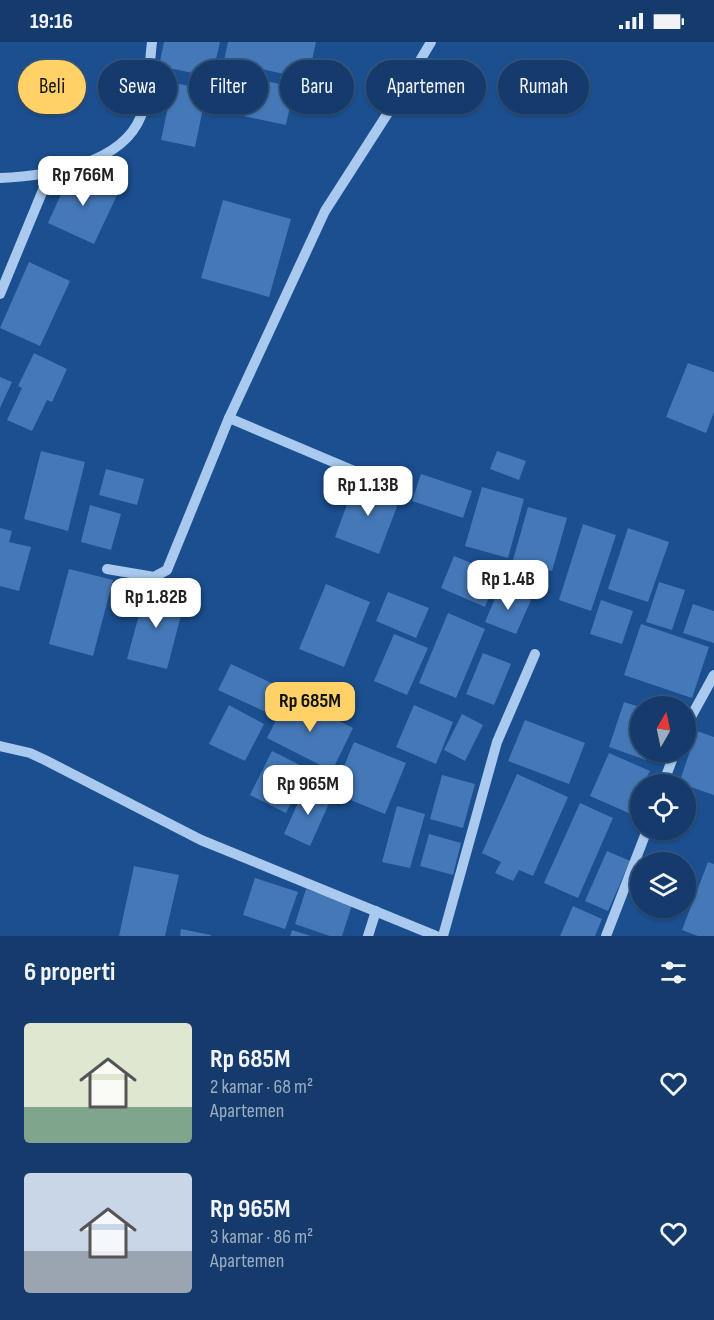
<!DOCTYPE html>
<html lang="id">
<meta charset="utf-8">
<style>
body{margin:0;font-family:"Sofia Sans Condensed",sans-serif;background:#1d4271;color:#f1f3f6;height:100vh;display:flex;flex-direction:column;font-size:22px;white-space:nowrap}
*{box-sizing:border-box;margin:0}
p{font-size:20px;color:#9dadc1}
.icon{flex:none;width:33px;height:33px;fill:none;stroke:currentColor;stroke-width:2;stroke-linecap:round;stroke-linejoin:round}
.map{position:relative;height:894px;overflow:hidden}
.side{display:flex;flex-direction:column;background:#143b6b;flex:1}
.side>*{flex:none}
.banner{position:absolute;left:18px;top:18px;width:678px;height:54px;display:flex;gap:12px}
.needle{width:39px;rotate:9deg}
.fabs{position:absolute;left:630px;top:654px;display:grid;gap:12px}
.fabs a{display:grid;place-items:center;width:66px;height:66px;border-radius:50%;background:#143b6b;box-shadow:0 2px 4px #0004,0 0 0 2px #33557e;font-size:30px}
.price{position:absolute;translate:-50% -51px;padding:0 14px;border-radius:12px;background:#fff;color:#222;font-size:20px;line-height:39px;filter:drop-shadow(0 2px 3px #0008)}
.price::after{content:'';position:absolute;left:50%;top:36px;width:18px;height:14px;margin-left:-9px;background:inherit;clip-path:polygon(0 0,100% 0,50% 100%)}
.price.selected{background:#ffd166;color:#111}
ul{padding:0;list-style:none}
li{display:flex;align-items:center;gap:18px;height:150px;padding:0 24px}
li span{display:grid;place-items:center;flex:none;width:168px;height:120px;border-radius:6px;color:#555}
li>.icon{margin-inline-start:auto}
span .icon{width:72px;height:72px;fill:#fffc;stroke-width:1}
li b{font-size:26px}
h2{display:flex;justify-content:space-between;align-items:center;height:72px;padding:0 24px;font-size:26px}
.tag{padding:0 21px;border-radius:27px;background:#143b6b;box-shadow:0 2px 4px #0004,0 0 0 2px #33557e;font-size:21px;line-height:54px}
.tag.selected{background:#ffd166;color:#111}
.status{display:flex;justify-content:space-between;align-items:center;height:42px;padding:0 30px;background:#143b6b;direction:ltr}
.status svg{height:16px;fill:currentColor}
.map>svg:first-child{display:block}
.building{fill:#4478b7}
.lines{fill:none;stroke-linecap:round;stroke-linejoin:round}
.minor{stroke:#a9c9ee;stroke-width:10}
</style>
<div class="status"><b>19:16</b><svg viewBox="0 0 49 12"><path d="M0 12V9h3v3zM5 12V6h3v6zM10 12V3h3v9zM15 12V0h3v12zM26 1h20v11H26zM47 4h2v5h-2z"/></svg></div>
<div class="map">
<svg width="714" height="894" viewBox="0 0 714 894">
<rect width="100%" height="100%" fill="#1b4f8f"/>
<g class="building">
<polygon points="164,0 220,0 212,35 159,24"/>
<polygon points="228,0 316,0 308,37 224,19"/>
<polygon points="237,33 294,45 286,83 229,71"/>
<polygon points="173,41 207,47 195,105 161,98"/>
<polygon points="72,128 119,149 94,202 48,181"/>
<polygon points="223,158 291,177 269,255 201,236"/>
<polygon points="29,220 70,239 40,304 0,286"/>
<polygon points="34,311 67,327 52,360 47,358 32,389 7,378 22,346 18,344"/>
<polygon points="688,321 714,330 714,370 706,391 666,375"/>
<polygon points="0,335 12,340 0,366"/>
<polygon points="41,409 85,420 68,489 24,477"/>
<polygon points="497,409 526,419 519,438 490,427"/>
<polygon points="106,427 144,437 137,463 99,453"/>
<polygon points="421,432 472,449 463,476 412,459"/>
<polygon points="356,438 401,454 379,512 335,495"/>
<polygon points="482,445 524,457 508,516 465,504"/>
<polygon points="90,463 121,472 111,508 81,500"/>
<polygon points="528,465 567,476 552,529 513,518"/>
<polygon points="583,482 616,493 591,569 559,558"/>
<polygon points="0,486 12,489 9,500 31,505 19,549 0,544"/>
<polygon points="628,486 669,500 648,560 608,547"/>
<polygon points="454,514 498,532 485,565 441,546"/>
<polygon points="69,527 113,538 93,614 49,602"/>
<polygon points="659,540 685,548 672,588 646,580"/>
<polygon points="326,542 370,560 344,625 299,607"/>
<polygon points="500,545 531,558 516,592 485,580"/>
<polygon points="146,547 185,558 167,627 127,617"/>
<polygon points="388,550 429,566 416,596 376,579"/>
<polygon points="601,558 633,569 622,602 590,592"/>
<polygon points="693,562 714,569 714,601 683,591"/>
<polygon points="448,571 485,587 456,656 419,641"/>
<polygon points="641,582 709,605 692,656 624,633"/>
<polygon points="394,592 428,606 407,653 374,639"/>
<polygon points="483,611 511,622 494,663 466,652"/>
<polygon points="231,622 282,646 270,672 218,648"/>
<polygon points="289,653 353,686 332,729 267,696"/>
<polygon points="624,660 640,665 640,710 649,710 646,718 609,705"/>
<polygon points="229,663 264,682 245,719 209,702"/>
<polygon points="414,663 453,680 436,722 396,705"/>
<polygon points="462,672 483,683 465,719 444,708"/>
<polygon points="525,678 585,701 569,742 508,719"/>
<polygon points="697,689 714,695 714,753 679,741"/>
<polygon points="354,700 406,721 385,772 333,751"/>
<polygon points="272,709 308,727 286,771 250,753"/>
<polygon points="609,711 650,729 643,742 640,742 640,749 631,772 590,754"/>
<polygon points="517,732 568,755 533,834 519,828 513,839 495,831 501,820 482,811"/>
<polygon points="442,733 475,742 463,786 430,777"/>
<polygon points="305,745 331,757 310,804 284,792"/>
<polygon points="580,761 613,776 578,856 544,841"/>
<polygon points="397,764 425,772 410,826 382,820"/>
<polygon points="429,792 461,801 453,833 420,824"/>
<polygon points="607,809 630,819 608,869 585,859"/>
<polygon points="708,820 714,822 714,894 698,894 682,888"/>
<polygon points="134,824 179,833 165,894 119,894"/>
<polygon points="255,836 298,850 285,887 243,873"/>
<polygon points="306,847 352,863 342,894 330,894 295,882"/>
<polygon points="573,864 602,877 595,894 560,894"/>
<polygon points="647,866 679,866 678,873"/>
<polygon points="181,887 211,893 211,894 180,894"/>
<polygon points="292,888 311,894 290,894"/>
</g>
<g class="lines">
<g class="minor">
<path d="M 0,136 C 47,134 122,123 141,74 C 150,51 149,23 152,0"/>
<polyline points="0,252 50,131"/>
<polyline points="397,447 229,376 325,169 402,49 431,0"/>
<polyline points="107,527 154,535 167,528 229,376"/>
<polyline points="686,684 714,633"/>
<polyline points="0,704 30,711 45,718 201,798 436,894"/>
<polyline points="663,742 675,710"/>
<polyline points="368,894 376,869"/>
<polyline points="443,894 497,700 535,612"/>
<polyline points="606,894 647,788"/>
</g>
</g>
</svg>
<div class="fabs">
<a><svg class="needle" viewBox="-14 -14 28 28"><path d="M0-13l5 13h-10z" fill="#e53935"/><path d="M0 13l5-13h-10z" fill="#9dadc1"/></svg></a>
<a><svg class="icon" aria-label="locate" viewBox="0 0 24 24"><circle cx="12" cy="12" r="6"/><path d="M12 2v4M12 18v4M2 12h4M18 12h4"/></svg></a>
<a><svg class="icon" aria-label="layers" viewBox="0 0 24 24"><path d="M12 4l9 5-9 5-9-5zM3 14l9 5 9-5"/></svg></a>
</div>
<b class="price" style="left:83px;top:165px">Rp 766M</b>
<b class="price" style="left:368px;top:475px">Rp 1.13B</b>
<b class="price" style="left:508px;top:569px">Rp 1.4B</b>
<b class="price" style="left:156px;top:587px">Rp 1.82B</b>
<b class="price selected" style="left:310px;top:691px">Rp 685M</b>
<b class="price" style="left:308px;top:774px">Rp 965M</b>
<div class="banner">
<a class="tag selected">Beli</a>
<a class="tag">Sewa</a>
<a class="tag">Filter</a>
<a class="tag">Baru</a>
<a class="tag">Apartemen</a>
<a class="tag">Rumah</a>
</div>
</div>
<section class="side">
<h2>6 properti<svg class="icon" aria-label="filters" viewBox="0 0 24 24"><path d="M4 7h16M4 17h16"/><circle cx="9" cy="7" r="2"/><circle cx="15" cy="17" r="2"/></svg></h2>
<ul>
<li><span style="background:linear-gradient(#dfe7d0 70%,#7fa58c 0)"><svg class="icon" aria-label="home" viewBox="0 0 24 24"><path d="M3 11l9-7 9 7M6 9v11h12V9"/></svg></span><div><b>Rp 685M</b><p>2 kamar · 68 m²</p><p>Apartemen</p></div><svg class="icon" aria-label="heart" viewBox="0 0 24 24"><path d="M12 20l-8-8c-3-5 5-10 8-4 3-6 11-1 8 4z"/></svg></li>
<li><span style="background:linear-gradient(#c9d6e8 65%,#9aa5b1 0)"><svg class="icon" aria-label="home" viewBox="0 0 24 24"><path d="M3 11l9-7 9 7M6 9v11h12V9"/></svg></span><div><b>Rp 965M</b><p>3 kamar · 86 m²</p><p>Apartemen</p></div><svg class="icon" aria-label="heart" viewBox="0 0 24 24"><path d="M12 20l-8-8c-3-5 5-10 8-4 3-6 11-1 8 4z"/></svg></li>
</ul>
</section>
